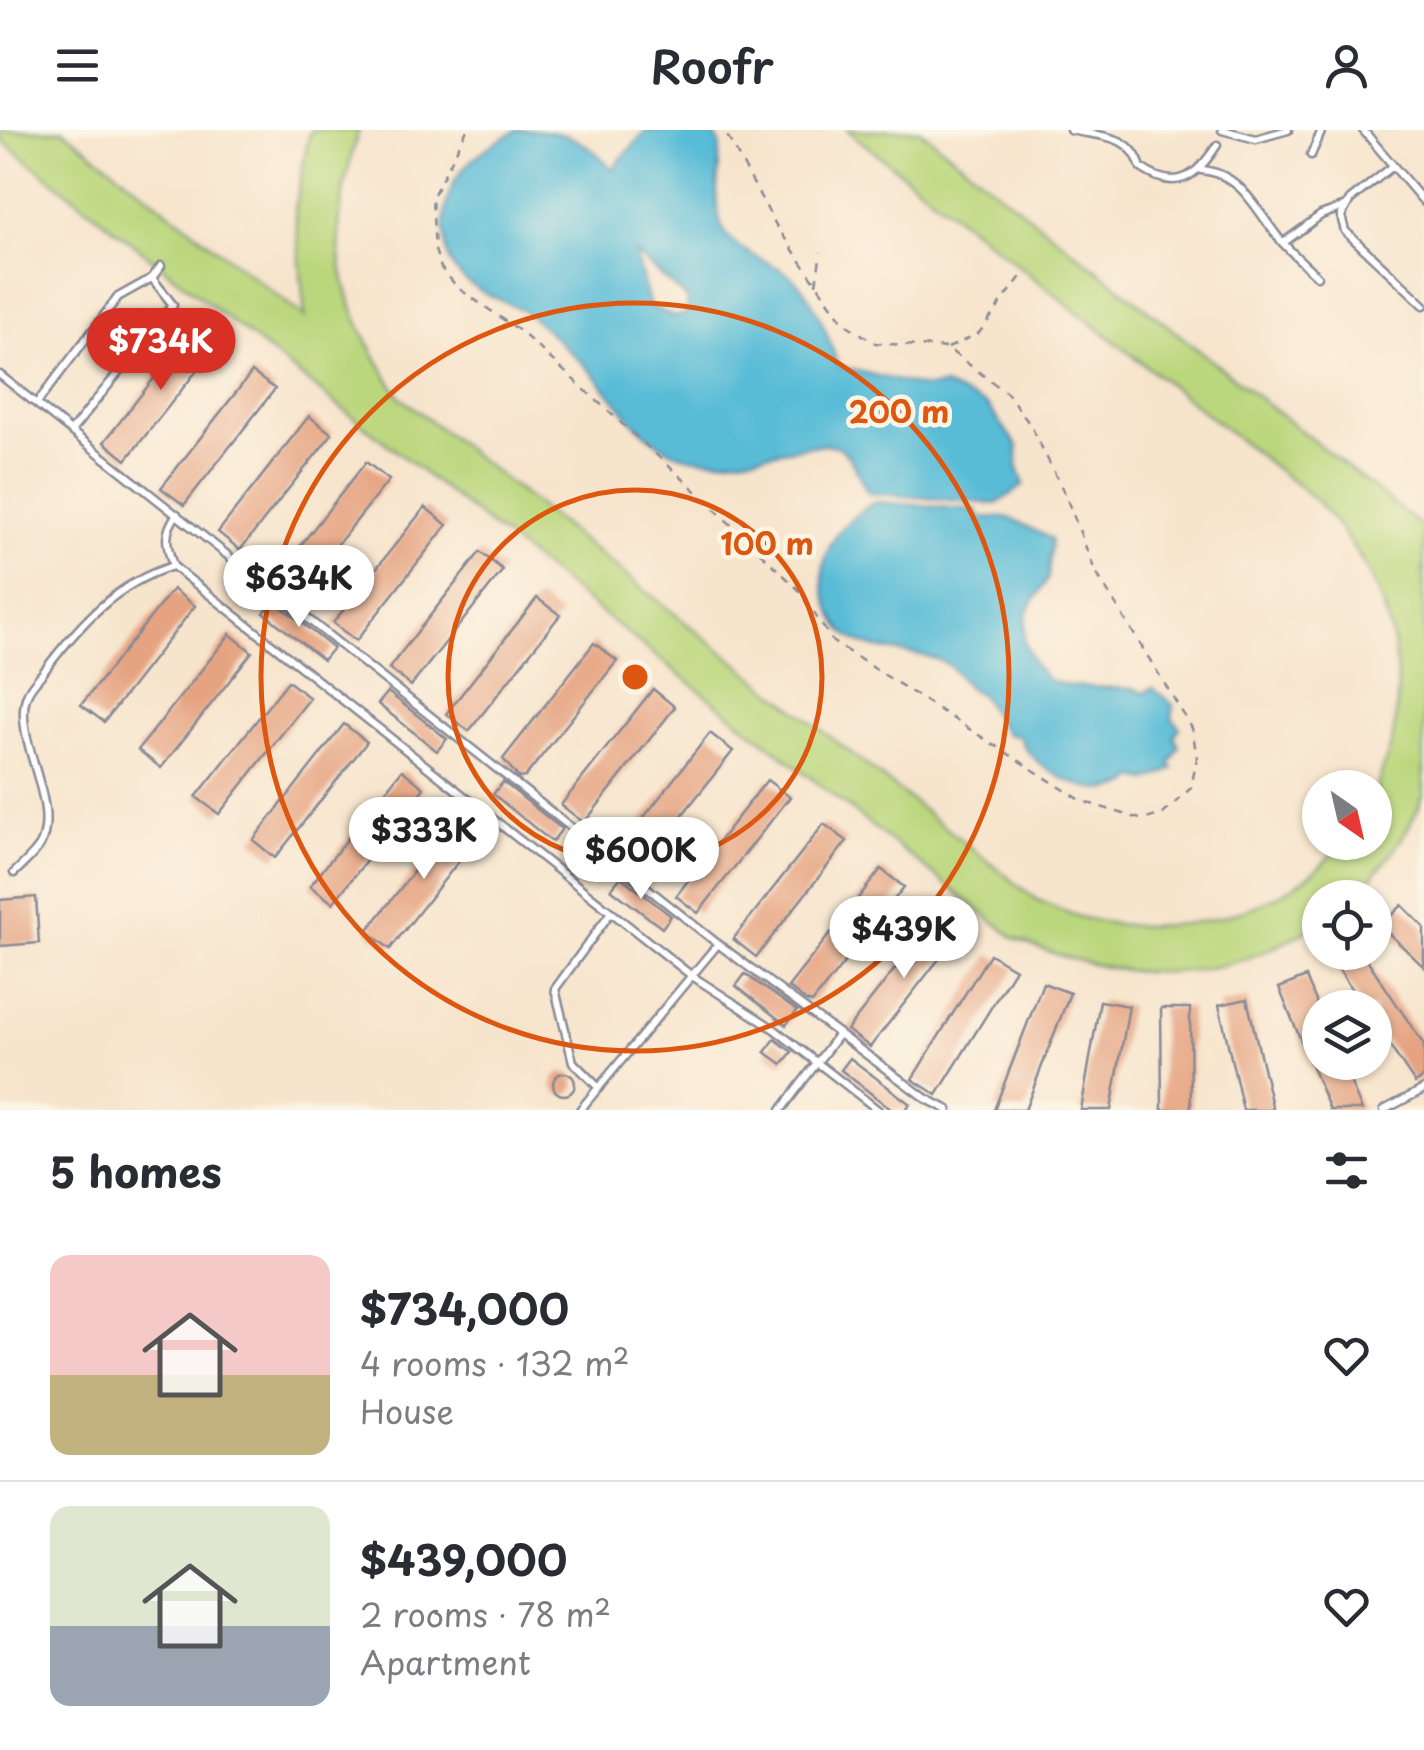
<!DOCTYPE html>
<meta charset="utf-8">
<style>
body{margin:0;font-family:"Playpen Sans",sans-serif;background:#f2f2f3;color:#2b2b33;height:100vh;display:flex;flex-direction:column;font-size:38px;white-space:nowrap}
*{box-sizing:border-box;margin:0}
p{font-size:32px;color:#7c7c81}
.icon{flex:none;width:55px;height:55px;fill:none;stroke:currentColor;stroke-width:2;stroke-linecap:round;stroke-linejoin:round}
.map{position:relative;height:980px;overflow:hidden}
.panel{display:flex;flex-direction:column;background:#fff;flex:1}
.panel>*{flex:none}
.needle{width:65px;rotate:146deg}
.buttons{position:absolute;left:1302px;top:640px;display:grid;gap:20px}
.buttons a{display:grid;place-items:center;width:90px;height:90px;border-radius:50%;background:#fff;box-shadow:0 2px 8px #0004;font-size:50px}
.price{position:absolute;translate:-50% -85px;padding:0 22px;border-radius:35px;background:#fff;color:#222;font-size:32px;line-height:65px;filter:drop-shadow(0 2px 5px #0008)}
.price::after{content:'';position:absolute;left:50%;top:60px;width:30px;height:22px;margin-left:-15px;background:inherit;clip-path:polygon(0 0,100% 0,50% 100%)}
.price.on{background:#d93025;color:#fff}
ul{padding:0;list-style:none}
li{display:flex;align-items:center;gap:30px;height:250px;padding:0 50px}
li+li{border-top:2px solid #e1e1e2}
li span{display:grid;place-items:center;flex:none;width:280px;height:200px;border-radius:20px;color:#555}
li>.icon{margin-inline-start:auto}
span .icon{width:120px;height:120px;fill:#fffc;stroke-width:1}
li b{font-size:42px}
h2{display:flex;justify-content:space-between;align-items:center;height:120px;padding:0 50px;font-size:42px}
header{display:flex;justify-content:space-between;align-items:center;height:130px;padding:0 50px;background:#fff;font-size:45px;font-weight:600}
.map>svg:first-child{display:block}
.green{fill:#bbd77d;stroke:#6b836e;stroke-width:2.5}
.water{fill:#59bcd7;stroke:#3a769a;stroke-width:2.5;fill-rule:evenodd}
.building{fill:#e6a381}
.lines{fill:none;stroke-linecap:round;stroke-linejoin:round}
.lane-casing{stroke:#898a95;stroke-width:11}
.path{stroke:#898a95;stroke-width:2.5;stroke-dasharray:8 8;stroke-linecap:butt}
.lane{stroke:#fff;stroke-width:6}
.ring{fill:none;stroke:#de5710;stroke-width:5}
.centre{fill:#de5710;stroke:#fcf5e5;stroke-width:5}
.ring-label{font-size:30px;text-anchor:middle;font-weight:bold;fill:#de5710;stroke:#fcf5e5;stroke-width:9;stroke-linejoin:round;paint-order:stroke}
</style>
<header><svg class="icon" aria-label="menu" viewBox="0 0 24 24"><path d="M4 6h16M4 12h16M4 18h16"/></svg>Roofr<svg class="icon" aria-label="person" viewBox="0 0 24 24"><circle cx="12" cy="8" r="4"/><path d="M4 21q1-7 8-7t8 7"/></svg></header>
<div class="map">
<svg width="1424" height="980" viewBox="0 0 1424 980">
<rect width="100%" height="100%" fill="#fcf5e5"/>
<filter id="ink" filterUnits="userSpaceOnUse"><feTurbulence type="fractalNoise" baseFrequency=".01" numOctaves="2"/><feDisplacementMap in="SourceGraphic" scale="20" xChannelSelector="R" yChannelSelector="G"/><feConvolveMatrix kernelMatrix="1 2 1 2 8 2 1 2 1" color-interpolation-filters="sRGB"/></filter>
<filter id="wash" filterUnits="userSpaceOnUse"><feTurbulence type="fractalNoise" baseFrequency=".0048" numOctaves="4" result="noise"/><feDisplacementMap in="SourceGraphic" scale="40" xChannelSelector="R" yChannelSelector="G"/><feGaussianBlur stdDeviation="2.25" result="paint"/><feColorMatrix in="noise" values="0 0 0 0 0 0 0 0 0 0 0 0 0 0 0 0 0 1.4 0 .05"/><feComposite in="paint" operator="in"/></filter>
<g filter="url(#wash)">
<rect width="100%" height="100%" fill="#f7e4cc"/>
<path class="green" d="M 0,0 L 63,0 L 305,187 L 295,79 L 309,5 L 311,0 L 359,0 C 323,115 335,166 400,267 L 1037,770 C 1053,776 1070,785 1087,789 C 1172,809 1287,786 1341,713 L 1375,712 C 1375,698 1373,681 1375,667 C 1377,649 1391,623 1394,601 C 1408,511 1378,438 1317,371 L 847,0 L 920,0 L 1424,398 L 1424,663 C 1410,703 1382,740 1351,767 L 1320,768 L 1320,791 C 1222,859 1120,854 1014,808 L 0,9 Z"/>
<g class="water">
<path d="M 517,0 C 561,0 583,6 612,39 L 647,0 L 711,0 L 720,14 C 720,40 713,65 720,91 C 729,121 762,127 785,142 C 811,158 829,207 838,236 L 926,258 L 944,256 L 987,275 L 1018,317 L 1017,335 L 1024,355 L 996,374 L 868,363 C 861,350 852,326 840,318 C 817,303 725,348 669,320 C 629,299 610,256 578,229 C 562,216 537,188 520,179 C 497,167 473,162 455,140 C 448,131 445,116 445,104 C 442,45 470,27 517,0 ZM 635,123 L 688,169 L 686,184 L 675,187 L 650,176 Z"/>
<path d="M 875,372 L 977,380 L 979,387 L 1010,388 L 1051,409 L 1048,448 L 1026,483 L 1024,511 L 1034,534 L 1048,550 L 1069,556 L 1136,559 L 1143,563 L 1153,558 L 1174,576 L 1172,588 L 1180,598 L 1174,606 L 1179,617 L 1170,634 L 1173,639 L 1148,651 L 1136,648 C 1104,680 1030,639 1019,606 L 1006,604 L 980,564 C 963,559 960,542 946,534 C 915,517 879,527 849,506 C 840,500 835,490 831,481 C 810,434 833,396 875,372 Z"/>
</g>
<g id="blocks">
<g class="building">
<polygon points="195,196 218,214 126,330 104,312"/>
<polygon points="252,242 275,259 184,375 161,358"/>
<polygon points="309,286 332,304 240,420 218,402"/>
<polygon points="366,332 389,350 294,469 275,448"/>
<polygon points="425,377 447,395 356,511 333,493"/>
<polygon points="480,422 503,440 411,556 389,538"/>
<polygon points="173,459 195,476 104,592 81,575"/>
<polygon points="537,468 560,485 469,601 446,584"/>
<polygon points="274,471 333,518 323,530 264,483"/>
<polygon points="230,504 252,522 161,638 138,620"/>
<polygon points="594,513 617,531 525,647 519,648 503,629"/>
<polygon points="288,551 310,568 219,684 196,667"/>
<polygon points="653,559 675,577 584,693 561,675"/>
<polygon points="388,562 447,609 437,621 378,574"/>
<polygon points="344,594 367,612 275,728 253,710"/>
<polygon points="710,603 733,621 641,737 619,719"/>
<polygon points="402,640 424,658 333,773 310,756"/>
<polygon points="767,650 790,667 698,783 676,766"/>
<polygon points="503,652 562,699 552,712 493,664"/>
<polygon points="458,685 481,703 390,819 367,801"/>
<polygon points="824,694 847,711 756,827 733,809"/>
<polygon points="881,739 904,757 812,873 806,871 788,857"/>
<polygon points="621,747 671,786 662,798 611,759"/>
<polygon points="36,767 39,813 0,816 0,770"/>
<polygon points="1402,775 1424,797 1424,837 1381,796"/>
<polygon points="938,784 961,801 870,917 847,900"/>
<polygon points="1346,822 1362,822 1424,915 1424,947 1415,953 1375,894 1375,878 1364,878 1333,831"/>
<polygon points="990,824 1015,839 937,965 912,949"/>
<polygon points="745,844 797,881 786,895 736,856"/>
<polygon points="1306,847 1320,881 1320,932 1342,932 1362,980 1330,980 1279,858"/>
<polygon points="1043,853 1070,863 1025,980 994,980"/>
<polygon points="1247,869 1273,980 1243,980 1219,875"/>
<polygon points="1100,871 1129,876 1111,980 1081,980"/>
<polygon points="1161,878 1190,878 1191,980 1162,980"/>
<polygon points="775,909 792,922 782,934 765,922"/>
<polygon points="850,928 910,974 905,980 892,980 841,940"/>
<circle cx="564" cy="954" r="11"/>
</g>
</g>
</g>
<g filter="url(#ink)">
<use href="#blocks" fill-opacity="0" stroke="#898a95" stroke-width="2.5"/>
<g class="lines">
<g class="lane-casing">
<g id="lane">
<path d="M 1070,0 C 1101,7 1131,3 1141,38 C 1176,62 1196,48 1217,15"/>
<polyline points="1222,0 1256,9 1288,0"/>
<polyline points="1363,0 1424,72"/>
<polyline points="1311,25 1322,0"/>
<polyline points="1393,36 1350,70 1341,86 1345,101 1424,175"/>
<path d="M 1201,40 C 1243,43 1257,83 1282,112 C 1293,124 1305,135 1317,146"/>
<polyline points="1283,113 1321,85 1346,76"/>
<polyline points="0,245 718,814 925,968 948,980"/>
<polyline points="37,273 118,167 152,148"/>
<polyline points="72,300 173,175 152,148 161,136"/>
<path d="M 173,436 C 166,414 163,403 177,384"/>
<path d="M 14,743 C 22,735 34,725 40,715 C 62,674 11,606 27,565 C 30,556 40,547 45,540 C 80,494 116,453 173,436 L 692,846 L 774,899 L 878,980"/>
<polyline points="599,958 573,932 555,859 611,782"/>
<polyline points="580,980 718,814"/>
<polyline points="781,980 838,905"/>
<polyline points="1384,980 1424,959"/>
</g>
</g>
<g class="path">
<polyline points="467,0 432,68 435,120 441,138 458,158 520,201 693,358 798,459 833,512 1082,671 1143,690 1163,684 1191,658 1197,628 1192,598 1095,441 1065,364 1031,296 1008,264 947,218 875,213 844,193 777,97 724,0"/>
<polyline points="816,154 821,122"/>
<polyline points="948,218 979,203 1025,141"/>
</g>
<use href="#lane" class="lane"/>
</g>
</g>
<g class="ring">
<circle cx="635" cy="547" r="187"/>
<circle cx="635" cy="547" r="374"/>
</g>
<circle cx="635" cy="547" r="15" class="centre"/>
<g class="ring-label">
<text x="899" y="293">200 m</text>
<text x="767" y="425">100 m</text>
</g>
</svg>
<div class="buttons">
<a><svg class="needle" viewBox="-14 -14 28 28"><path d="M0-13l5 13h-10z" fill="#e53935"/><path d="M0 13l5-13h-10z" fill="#7c7c81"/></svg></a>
<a><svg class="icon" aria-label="locate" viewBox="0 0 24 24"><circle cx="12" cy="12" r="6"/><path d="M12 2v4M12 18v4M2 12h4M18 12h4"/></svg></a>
<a><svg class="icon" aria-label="layers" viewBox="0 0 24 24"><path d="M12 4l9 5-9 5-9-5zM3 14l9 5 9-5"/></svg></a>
</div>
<b class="price on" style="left:161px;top:263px">$734K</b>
<b class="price" style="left:299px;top:500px">$634K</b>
<b class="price" style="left:424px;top:752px">$333K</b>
<b class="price" style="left:641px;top:772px">$600K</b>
<b class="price" style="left:904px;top:851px">$439K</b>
</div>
<section class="panel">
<h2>5 homes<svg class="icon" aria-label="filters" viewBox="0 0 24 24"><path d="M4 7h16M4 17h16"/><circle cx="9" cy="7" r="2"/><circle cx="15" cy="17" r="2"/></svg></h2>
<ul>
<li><span style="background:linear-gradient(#f6c9c9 60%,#c2b280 0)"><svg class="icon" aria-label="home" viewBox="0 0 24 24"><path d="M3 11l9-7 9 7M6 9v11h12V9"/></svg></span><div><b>$734,000</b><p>4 rooms · 132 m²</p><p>House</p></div><svg class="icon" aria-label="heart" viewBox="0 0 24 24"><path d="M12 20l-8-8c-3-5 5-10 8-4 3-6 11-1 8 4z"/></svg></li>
<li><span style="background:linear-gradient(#dfe7d0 60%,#9aa5b1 0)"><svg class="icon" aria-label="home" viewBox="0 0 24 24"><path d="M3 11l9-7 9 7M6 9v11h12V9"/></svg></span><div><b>$439,000</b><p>2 rooms · 78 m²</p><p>Apartment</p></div><svg class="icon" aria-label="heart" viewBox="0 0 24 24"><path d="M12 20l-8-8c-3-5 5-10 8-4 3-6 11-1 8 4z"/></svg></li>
</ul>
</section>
